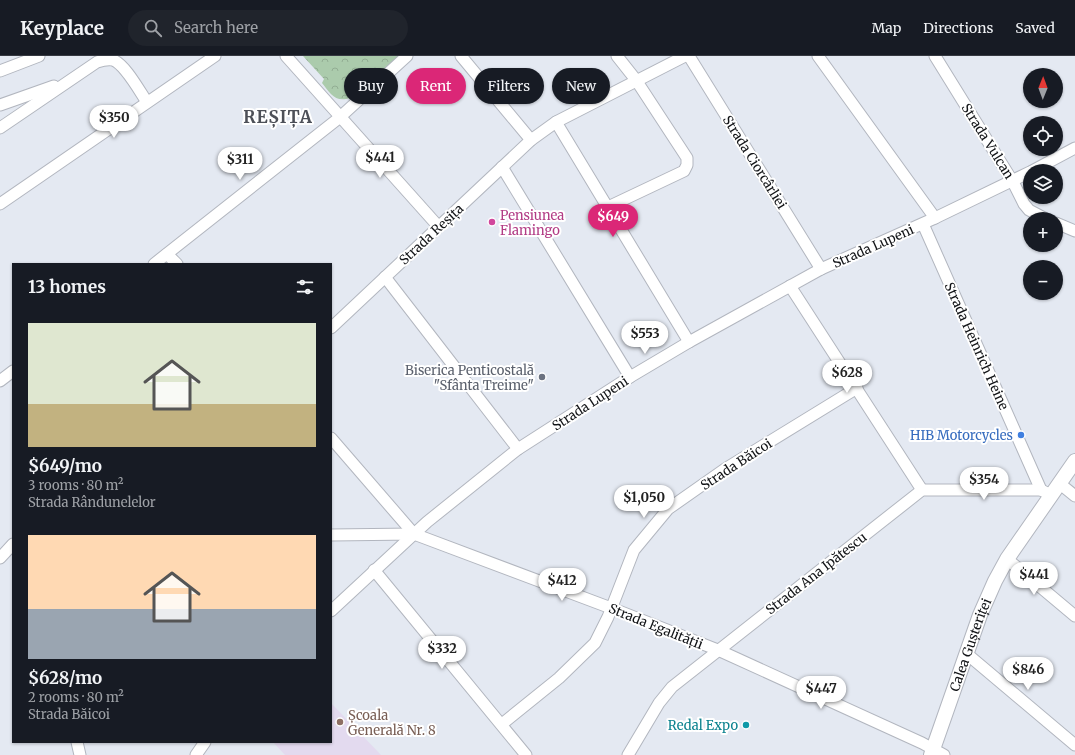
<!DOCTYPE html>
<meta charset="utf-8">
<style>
body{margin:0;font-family:Merriweather,serif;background:#20242c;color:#f1f3f6;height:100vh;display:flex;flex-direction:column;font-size:15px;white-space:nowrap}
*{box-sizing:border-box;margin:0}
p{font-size:13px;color:#9ea1a6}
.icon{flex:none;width:22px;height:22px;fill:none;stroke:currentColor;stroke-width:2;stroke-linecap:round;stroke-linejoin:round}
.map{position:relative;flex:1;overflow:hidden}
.drawer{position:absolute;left:12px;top:207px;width:320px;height:480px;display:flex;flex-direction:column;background:#171b24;border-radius:0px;box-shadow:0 1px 3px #0004}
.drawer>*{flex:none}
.hud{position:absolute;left:344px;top:12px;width:380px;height:36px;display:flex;gap:8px}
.needle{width:26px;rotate:1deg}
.controls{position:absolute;left:1023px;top:12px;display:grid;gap:8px}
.controls a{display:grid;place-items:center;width:40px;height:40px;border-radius:50%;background:#171b24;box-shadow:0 1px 3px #0004;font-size:20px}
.price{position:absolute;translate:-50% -34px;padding:0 9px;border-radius:14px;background:#fff;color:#222;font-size:13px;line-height:26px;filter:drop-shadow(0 1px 2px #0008)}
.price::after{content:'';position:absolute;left:50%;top:24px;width:12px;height:9px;margin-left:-6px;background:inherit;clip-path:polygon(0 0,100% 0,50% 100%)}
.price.current{background:#db2777;color:#fff}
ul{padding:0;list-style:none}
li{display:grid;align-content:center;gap:8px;height:212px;padding:0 16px}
li span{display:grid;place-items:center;height:124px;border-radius:0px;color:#555}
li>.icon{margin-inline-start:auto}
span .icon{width:72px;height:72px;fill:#fffc;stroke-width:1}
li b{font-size:17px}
h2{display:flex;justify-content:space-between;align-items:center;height:48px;padding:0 16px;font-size:17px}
.pill{padding:0 14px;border-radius:18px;background:#171b24;box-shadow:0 1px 3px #0004;font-size:14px;line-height:36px}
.pill.current{background:#db2777;color:#fff}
header{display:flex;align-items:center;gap:24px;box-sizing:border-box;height:56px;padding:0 20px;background:#171b24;border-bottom:1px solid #363941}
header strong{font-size:19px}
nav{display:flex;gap:22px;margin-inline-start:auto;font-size:14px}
.search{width:280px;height:36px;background:#20242c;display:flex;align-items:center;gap:10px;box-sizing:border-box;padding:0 14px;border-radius:22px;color:#9ea1a6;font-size:15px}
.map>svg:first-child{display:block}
.education{fill:#e3daef}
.forest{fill:url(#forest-crowns)}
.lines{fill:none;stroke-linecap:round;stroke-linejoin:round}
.minor-casing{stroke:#b2b6bf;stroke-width:13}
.major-casing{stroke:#b2b6bf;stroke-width:16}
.minor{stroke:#fff;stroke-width:11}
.major{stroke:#fff;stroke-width:14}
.hotel-dot{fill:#d1479c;stroke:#fff;stroke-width:1.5}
.worship-dot{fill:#6b7280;stroke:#fff;stroke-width:1.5}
.shop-dot{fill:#3f7fe0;stroke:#fff;stroke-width:1.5}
.education-dot{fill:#8d6e63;stroke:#fff;stroke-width:1.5}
.culture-dot{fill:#0f9aa8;stroke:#fff;stroke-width:1.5}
.labels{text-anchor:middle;stroke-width:4;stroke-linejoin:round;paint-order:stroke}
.street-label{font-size:13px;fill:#121417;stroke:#fff}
.hotel-label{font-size:13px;fill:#b23c85;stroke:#fff;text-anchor:start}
.worship-label{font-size:13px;fill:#5b616d;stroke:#fff;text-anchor:end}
.shop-label{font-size:13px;fill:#366cbe;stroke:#fff;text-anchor:end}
.education-label{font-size:13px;fill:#785e54;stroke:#fff;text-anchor:start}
.culture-label{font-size:13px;fill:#0d838f;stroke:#fff;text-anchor:end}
.district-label{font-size:17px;font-weight:bold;letter-spacing:1px;fill:#4d5058;stroke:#fff}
</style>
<header>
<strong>Keyplace</strong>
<div class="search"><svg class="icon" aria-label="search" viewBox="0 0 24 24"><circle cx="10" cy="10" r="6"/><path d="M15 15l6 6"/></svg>Search here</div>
<nav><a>Map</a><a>Directions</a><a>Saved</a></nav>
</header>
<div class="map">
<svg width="1075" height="699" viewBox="0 0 1075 699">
<defs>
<pattern id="forest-crowns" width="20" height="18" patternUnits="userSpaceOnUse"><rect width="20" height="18" fill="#abcbac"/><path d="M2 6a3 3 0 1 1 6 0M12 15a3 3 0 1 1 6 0" fill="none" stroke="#92ad93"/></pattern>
</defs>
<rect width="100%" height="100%" fill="#e4e9f2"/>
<polygon class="education" points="331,647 381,699 285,699 273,686 331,686"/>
<path class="forest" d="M 303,0 L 400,0 L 350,42 C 335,47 330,37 322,27 L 324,23 Z"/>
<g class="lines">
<g class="minor-casing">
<g id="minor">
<polyline points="286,0 438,170"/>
<polyline points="461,0 531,84"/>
<polyline points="689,0 821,213"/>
<polyline points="818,0 935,162"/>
<polyline points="935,0 1013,126 1024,148 1029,154 1046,163"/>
<polyline points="0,15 39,0"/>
<polyline points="0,49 54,30"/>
<polyline points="556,66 689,286"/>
<path d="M 0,72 L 97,6 C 103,4 108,3 113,4 C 125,8 140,36 147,46"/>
<polyline points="502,111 630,321"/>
<polyline points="1032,115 1075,92"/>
<polyline points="0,148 215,0"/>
<polyline points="608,151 684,115 687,109 687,102 636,24 617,0"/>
<polyline points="1056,167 1075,175"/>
<polyline points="923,168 1041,434"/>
<polyline points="167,198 177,208"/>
<polyline points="154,208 339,62 407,0"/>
<polyline points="385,221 518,393"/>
<polyline points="790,230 922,434"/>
<polyline points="331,272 531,84 556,66 685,0"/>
<polyline points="0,325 13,315"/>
<polyline points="331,382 414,478"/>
<polyline points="1059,427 1075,440"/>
<polyline points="331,479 414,478 611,552 718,594 922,687 944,699"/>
<polyline points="0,502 13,488"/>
<polyline points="1007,503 1075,560"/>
<polyline points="374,514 526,699"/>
<polyline points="331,555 427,466 518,393 630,321 689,286 821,213 935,162 1030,116"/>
<polyline points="967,598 1075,689"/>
<polyline points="502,668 559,622 595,587 608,561 634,494 668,453 725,413 857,332"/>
<polyline points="77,686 80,699"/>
<polyline points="196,699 205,686"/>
<polyline points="628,699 659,647 672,631 922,434 1041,434 1051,439"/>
</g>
</g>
<g class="major-casing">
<g id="major">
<path id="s1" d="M 931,699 L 980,559 L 995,525 L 1007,503 L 1075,405"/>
</g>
</g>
<use href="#minor" class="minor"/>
<use href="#major" class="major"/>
</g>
<circle class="hotel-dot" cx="492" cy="166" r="4"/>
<circle class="worship-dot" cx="542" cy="321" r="4"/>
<circle class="shop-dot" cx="1021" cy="379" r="4"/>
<circle class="education-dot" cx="340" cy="666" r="4"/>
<circle class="culture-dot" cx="746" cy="669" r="4"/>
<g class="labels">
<g class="street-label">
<text transform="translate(988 85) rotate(58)" y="5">Strada Vulcan</text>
<text transform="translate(755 106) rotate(58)" y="5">Strada Ciorcârliei</text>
<text transform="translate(431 178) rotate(-43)" y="5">Strada Reșița</text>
<text transform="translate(873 190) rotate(-24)" y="5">Strada Lupeni</text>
<text transform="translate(977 290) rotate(66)" y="5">Strada Heinrich Heine</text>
<text transform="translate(590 347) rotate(-33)" y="5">Strada Lupeni</text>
<text transform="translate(736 408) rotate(-33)" y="5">Strada Băicoi</text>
<text transform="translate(816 517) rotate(-38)" y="5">Strada Ana Ipătescu</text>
<text transform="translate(656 570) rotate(22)" y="5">Strada Egalității</text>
<text dy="5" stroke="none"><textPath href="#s1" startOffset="117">Calea Gușteriței</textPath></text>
</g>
<g class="hotel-label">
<text x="500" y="164">Pensiunea<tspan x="500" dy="15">Flamingo</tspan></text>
</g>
<g class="worship-label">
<text x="534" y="319">Biserica Penticostală<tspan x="534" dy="15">"Sfânta Treime"</tspan></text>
</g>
<g class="shop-label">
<text x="1013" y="384">HIB Motorcycles</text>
</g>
<g class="education-label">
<text x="348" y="664">Școala<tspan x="348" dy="15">Generală Nr. 8</tspan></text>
</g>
<g class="culture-label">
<text x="738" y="674">Redal Expo</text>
</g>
<g class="district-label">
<text x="278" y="67">REȘIȚA</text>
</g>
</g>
</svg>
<div class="controls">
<a><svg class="needle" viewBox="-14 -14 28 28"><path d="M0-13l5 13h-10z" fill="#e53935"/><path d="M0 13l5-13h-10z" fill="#9ea1a6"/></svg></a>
<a><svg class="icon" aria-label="locate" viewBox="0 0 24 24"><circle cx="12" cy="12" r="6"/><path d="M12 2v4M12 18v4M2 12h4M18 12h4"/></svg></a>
<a><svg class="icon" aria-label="layers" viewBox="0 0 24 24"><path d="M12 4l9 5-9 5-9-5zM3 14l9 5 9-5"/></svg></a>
<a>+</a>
<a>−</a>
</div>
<b class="price" style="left:114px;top:83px">$350</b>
<b class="price" style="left:380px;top:123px">$441</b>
<b class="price" style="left:240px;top:125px">$311</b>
<b class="price current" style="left:613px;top:182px">$649</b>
<b class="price" style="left:645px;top:299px">$553</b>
<b class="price" style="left:847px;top:338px">$628</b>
<b class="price" style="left:984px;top:445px">$354</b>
<b class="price" style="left:644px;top:463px">$1,050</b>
<b class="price" style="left:1034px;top:540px">$441</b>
<b class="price" style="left:562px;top:546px">$412</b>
<b class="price" style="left:442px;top:614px">$332</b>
<b class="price" style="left:1028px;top:635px">$846</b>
<b class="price" style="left:821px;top:654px">$447</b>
<div class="hud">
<a class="pill">Buy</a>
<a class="pill current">Rent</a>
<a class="pill">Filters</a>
<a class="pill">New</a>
</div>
<section class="drawer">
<h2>13 homes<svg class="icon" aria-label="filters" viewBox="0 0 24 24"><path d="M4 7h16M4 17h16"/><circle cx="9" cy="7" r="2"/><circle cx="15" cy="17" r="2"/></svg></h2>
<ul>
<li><span style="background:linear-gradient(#dfe7d0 65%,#c2b280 0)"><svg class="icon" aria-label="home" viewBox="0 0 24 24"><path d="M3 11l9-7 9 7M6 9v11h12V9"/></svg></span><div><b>$649/mo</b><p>3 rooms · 80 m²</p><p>Strada Rândunelelor</p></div></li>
<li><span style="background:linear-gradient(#ffd9b3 60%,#9aa5b1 0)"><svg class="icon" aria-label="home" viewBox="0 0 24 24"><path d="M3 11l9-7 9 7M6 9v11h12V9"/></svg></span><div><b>$628/mo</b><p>2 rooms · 80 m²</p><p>Strada Băicoi</p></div></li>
</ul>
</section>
</div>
